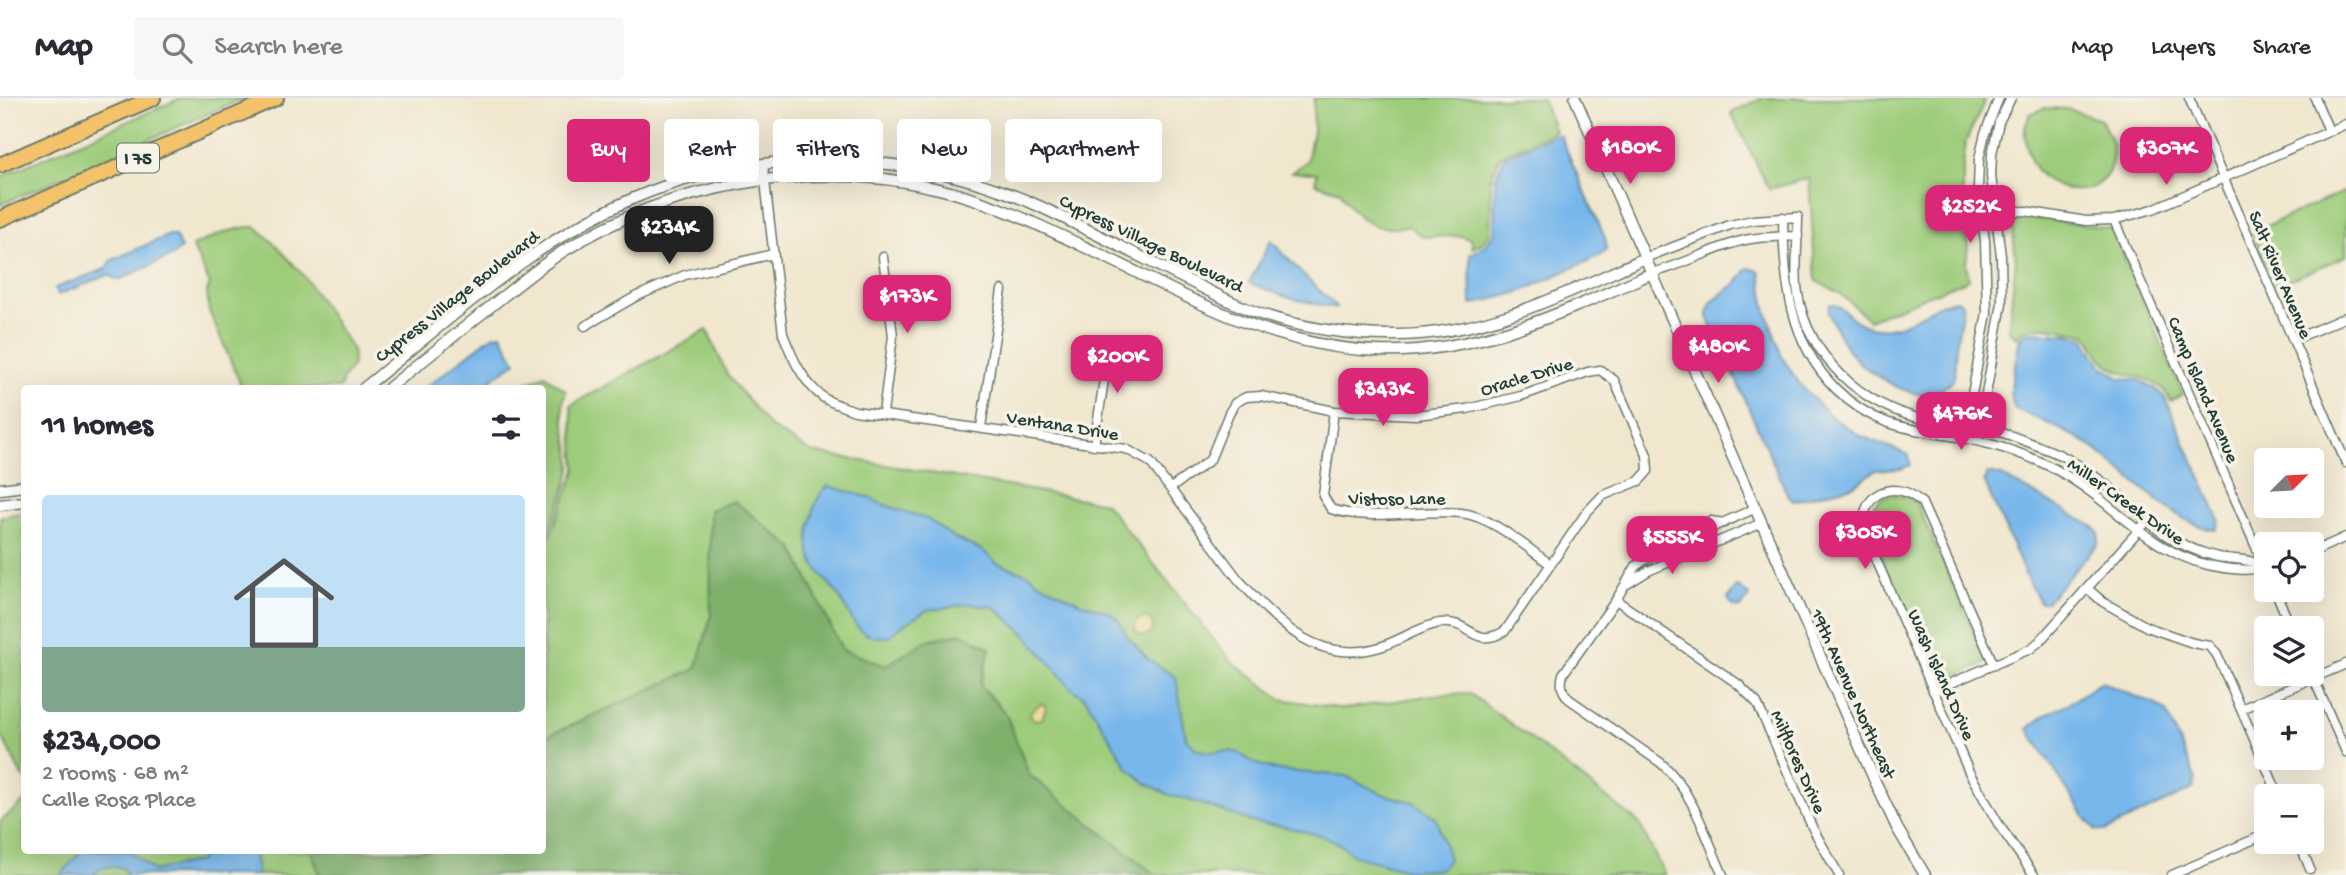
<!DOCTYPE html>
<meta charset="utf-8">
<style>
body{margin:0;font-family:"Gochi Hand",sans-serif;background:#f7f7f7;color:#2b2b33;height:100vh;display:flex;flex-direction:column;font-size:26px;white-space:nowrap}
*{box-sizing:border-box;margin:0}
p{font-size:23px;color:#7c7c81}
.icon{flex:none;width:38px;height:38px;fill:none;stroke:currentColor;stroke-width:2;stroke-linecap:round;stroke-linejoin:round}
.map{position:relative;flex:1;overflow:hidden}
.panel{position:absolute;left:21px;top:287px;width:525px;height:469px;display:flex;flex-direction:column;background:#fff;border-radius:7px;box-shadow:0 7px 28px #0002}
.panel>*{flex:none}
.banner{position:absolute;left:567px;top:21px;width:665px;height:63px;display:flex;gap:14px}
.needle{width:46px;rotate:66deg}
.buttons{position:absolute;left:2254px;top:350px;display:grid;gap:14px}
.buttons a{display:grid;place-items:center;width:70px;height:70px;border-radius:7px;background:#fff;box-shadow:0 7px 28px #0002;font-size:35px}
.price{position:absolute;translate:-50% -60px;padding:0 16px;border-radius:14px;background:#db2777;color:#fff;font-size:23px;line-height:46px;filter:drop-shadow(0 2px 4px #0008)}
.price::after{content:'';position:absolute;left:50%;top:42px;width:21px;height:16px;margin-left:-10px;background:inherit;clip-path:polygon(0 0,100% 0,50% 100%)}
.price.current{background:#222;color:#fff}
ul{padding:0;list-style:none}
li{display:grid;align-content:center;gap:14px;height:371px;padding:0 21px}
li+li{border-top:2px solid #e1e1e2}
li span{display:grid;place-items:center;height:217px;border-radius:7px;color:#555}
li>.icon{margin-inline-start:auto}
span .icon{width:126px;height:126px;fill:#fffc;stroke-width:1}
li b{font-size:30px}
h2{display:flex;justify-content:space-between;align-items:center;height:84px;padding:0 21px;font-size:30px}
.chip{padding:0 24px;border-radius:7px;background:#fff;box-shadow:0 7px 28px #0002;font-size:24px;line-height:63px}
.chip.current{background:#db2777;color:#fff}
header{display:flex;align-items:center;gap:42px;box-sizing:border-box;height:98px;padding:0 35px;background:#fff;border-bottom:2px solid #e1e1e2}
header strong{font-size:33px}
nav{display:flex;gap:38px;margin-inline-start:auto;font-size:24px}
.search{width:490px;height:63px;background:#f7f7f7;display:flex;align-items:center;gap:18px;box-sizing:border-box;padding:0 24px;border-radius:7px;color:#7c7c81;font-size:26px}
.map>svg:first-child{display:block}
.green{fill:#9dcc7a;stroke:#5e8457;stroke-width:2}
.forest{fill:#7eb06a;stroke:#4e764f;stroke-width:2}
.sand{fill:#eeda9e;stroke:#868c69;stroke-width:2}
.water{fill:#78b7ec;stroke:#4c7a90;stroke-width:2}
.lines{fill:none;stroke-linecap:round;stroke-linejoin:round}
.minor-casing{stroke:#68786a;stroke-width:11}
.tertiary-casing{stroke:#68786a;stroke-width:13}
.motorway-casing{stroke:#68786a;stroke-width:18}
.minor{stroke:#fff;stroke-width:8}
.tertiary{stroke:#fff;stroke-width:10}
.motorway{stroke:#f3c26a;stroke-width:14}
.labels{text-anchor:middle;stroke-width:7;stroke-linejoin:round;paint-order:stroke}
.shield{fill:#f7f3e8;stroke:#60746a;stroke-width:2}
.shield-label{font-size:18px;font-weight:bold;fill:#1f3d34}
.street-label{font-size:19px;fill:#1f3d34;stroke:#f7f3e8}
</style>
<header>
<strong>Map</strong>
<div class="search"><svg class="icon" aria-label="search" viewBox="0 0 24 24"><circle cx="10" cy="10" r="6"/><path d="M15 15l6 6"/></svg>Search here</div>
<nav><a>Map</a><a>Layers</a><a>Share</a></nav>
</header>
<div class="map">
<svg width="2346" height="777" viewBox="0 0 2346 777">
<rect width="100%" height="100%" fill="#f7f3e8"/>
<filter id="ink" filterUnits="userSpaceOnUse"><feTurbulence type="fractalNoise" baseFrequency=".0143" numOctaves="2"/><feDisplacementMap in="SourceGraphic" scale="14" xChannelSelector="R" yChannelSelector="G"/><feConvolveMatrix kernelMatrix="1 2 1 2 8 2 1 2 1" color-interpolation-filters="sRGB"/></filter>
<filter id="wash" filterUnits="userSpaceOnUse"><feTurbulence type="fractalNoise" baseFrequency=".00686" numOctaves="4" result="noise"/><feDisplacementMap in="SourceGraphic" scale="28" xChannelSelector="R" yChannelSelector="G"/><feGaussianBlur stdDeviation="1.57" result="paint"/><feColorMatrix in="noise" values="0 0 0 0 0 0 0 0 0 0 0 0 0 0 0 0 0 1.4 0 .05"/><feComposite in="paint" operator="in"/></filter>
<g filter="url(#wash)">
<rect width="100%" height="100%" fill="#f1e7cf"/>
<g class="green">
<polygon points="181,0 244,0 0,107 0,79"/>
<path d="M 1314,0 L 1542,0 L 1555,33 L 1500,58 L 1491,81 L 1490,135 L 1482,145 L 1472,150 L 1472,142 L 1460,138 L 1424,139 L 1408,128 C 1374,136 1356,121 1340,93 L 1315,85 L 1317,75 L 1292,74 L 1307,63 L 1313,33 Z"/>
<polygon points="1762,0 1986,0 1966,43 1963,66 1963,115 1968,148 1966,166 1969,181 1869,222 1841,196 1816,183 1809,80 1769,91 1731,15"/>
<path d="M 2045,10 L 2068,11 L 2101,22 C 2105,30 2113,42 2113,52 C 2113,112 2034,100 2027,48 C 2026,43 2024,36 2025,31 C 2025,27 2029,21 2030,16 Z"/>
<polygon points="2346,93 2346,158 2275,188 2252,134"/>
<path d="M 2011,117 L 2112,131 L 2183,296 L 2171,303 C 2156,272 2126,284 2105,264 C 2097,257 2094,244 2086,237 C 2066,232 2030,221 2016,239 L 2008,232 L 2016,163 Z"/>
<polygon points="247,129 256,129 277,148 304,178 352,251 353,267 343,281 340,290 244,290 241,287 209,213 207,194 210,186 192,148 225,134"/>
<polygon points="707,232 728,278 769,328 811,354 1105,405 1231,563 1281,601 1344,611 1433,597 1469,595 1538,646 1639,725 1665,777 1155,777 1029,677 1006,616 980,587 990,550 962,535 928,542 885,568 842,552 793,450 710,412 711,519 696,571 543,640 542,458 576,372 571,307"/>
<path d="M 545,277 L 566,293 C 556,316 573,345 571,369 C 571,384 549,429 543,447 L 542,290 L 515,290 Z"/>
<path d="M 1890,396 L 1910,400 L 1918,408 L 1987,564 L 1936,587 L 1870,434 C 1866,416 1871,403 1890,396 Z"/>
<polygon points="24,414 24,682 0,634 0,419"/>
<polygon points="24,703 24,752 311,753 320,777 0,777 0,724"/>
</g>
<polygon class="forest" points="734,403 793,450 842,552 885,568 928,542 962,535 990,550 980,587 1006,616 1029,677 1155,777 320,777 311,753 542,752 543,640 696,571 711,519 710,412"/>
<g class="sand">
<circle cx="1144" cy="529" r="9"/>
<polygon points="1042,605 1046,609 1042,621 1035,622 1030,617 1031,613"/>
</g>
<g class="water">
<polygon points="1553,37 1560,37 1605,140 1607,151 1601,157 1520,194 1471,207 1470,156 1485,147 1494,136 1495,82 1504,59"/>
<polygon points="169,137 175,138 181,150 174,157 119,182 108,177 58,197 55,190 108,170 110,163"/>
<polygon points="1271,142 1301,175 1336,208 1336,210 1289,200 1249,185"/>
<path d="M 1748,170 L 1760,173 L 1766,211 L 1782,259 L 1801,288 L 1833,320 L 1861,338 L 1909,357 L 1910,367 L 1902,371 L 1876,372 L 1853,388 L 1793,403 L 1788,398 L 1708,219 C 1707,198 1725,197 1737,184 C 1741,180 1744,175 1748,170 Z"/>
<path d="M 1958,202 L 1963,207 L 1956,248 L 1954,281 C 1947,288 1940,294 1931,296 C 1909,301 1867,274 1853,258 C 1842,246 1835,228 1828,214 L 1830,206 C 1845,208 1852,224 1866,228 C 1908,240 1924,204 1958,202 Z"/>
<path d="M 2029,234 L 2067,236 L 2084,240 L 2100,266 L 2120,280 L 2139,282 L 2155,290 L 2165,300 L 2220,423 L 2216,432 C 2174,428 2124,369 2087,346 C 2065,331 2038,322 2014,310 L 2010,296 L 2020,239 Z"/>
<polygon points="501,236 516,264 492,281 485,290 425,290 492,238"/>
<polygon points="1988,375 2002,378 2094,429 2099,435 2098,446 2046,504 2040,504 2030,487 1984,383"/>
<path d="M 828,388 L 871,400 L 879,405 L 929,422 L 956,441 L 982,452 L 997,465 L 1030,477 L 1040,485 L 1079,504 L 1109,514 L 1118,521 L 1127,538 L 1148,561 L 1176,579 L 1186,640 L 1196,651 L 1208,654 L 1231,653 L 1239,655 L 1254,665 L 1275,672 L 1346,678 L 1382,696 L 1413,704 L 1436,720 L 1449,761 L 1444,768 L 1437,772 L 1406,772 L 1355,758 L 1337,744 L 1319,737 L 1285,729 L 1252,724 L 1199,705 L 1167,696 L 1146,685 L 1128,670 L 1086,601 L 1070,589 L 1027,538 L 994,509 L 969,506 L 927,512 L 900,529 L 891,538 C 855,544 854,521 838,497 C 833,489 826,483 821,476 C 805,456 807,438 813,415 C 816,404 819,395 828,388 Z"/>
<polygon points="1737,488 1749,498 1741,510 1733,508 1728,501"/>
<polygon points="2101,584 2159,608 2166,614 2196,681 2193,691 2105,733 2096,732 2086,721 2028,631 2044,618 2073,603"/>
<path d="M 81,753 L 129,753 L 154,773 L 199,763 L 207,753 L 251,753 L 254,757 L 258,777 L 127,777 L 123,770 C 111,767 101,768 93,777 L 61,777 Z"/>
</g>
</g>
<g filter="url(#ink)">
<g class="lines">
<g class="minor-casing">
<g id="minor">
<polyline points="2189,0 2346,365"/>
<polyline points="2315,0 2329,33"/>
<path d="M 763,66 L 783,236 C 792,259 803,285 824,300 C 833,306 845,309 855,313 L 1126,351 L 1150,364 L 1238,481 C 1277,524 1317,568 1380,549 C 1399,543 1421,528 1440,525 C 1470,521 1474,552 1505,533 L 1586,415 L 1602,398 L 1639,383 L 1648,373 L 1647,357 L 1614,282 L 1600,272 L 1588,274 L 1521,298 L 1467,311 L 1416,317 L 1334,313 L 1261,298 L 1246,299 L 1235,305 L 1229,315 L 1210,362 L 1171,390"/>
<polyline points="1982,114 2025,113 2086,123 2114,122 2153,111 2346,26"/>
<path d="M 1783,119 C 1784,183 1789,244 1836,291 C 1879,334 1919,331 1973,342 C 2000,348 2028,357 2053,370 C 2115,402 2151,461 2224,470 C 2239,472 2252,473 2266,469"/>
<polyline points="2114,122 2265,470"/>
<path d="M 1645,160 L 1730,127 L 1753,122 L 1798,119 C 1798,141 1795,165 1797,188 C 1803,249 1851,299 1908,317 C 1928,324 1949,323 1970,327 C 1998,331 2025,343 2051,353 C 2076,363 2101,382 2121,399 C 2136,412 2150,427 2166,437 C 2180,446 2198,454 2214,458 C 2233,463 2248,459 2265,469"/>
<path d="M 1652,175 C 1679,168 1704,155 1731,146 C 1752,138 1775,139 1798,138"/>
<polyline points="585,228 635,199 685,177 773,156"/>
<polyline points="2293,242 2346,219"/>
<path d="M 1334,313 L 1323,398 L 1331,411 C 1368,424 1422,411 1461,415 C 1491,418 1526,449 1550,466"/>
<polyline points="883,315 893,238 883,159"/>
<polyline points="1973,327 1983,313 2002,205 2001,158 1991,78 1992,56 1999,24 2011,0"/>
<polyline points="981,329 1002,192"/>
<polyline points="1970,341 1973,327 1970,307 1987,215 1985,143 1978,91 1979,61 1985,35 1999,0"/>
<polyline points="1094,347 1110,243"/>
<polyline points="1701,435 1711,423 1724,425"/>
<polyline points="2312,454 2346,439"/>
<polyline points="1627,486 1648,473 1762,425"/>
<polyline points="2088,491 2103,504 2147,529 2193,545 2210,548 2217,557 2279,698"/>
<polyline points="2275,492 2291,530"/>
<polyline points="1616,502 1738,586 1757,605 1813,731 1839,777"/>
<path d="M 1994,567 L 1922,405 C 1894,377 1856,397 1865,436 L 1969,674 L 1999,727 L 2034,777"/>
<polyline points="2312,577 2346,654"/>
<polyline points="1933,593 2030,551 2039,544 2147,423"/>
<polyline points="2241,611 2346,566"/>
<polyline points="2299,744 2310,771"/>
<path d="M 1723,777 C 1706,739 1693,693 1661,665 L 1569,601 C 1562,593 1560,587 1563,576 L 1616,502 L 1636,468 L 1655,455 L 1756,410"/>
<polyline points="2172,777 2266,736"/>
</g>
</g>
<g class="tertiary-casing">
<g id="tertiary">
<polyline points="1575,0 1875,683 1897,730 1925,777"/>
<path d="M 364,290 C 449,222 531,145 632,101 C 758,46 916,51 1041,109 C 1087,131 1133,155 1179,178 C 1204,190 1229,204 1255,214 C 1299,230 1353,238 1399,237 C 1488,236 1566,195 1645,160"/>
<path d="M 389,290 C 421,264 453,239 485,213 C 510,193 535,172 562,154 C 670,85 815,60 939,91 C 993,104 1043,129 1093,153 C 1188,198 1267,248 1376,253 C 1475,257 1564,214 1652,175"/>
<polyline points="0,391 24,388"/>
<polyline points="0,407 24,404"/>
</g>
</g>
<g class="motorway-casing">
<g id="motorway">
<polyline points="0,67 153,0"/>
<polyline points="0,121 276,0"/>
</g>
</g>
<use href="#minor" class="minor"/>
<use href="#tertiary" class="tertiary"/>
<use href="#motorway" class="motorway"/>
</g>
</g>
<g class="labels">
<rect class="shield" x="117" y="45.5" width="42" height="29" rx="5"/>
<g class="shield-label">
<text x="138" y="66">I 75</text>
</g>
<g class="street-label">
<text transform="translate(1152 144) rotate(26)" y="7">Cypress Village Boulevard</text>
<text transform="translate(2282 176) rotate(67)" y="7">Salt River Avenue</text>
<text transform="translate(456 197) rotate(-38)" y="7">Cypress Village Boulevard</text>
<text transform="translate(1526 277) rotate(-17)" y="7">Oracle Drive</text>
<text transform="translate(2205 291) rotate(67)" y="7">Camp Island Avenue</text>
<text transform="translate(1063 326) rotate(9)" y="7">Ventana Drive</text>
<text x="1397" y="406">Vistoso Lane</text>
<text transform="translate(2127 402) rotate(35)" y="7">Miller Creek Drive</text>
<text transform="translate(1943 576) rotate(66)" y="7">Wash Island Drive</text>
<text transform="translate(1855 595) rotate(66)" y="7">19th Avenue Northeast</text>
<text transform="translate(1800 663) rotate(66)" y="7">Milflores Drive</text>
</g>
</g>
</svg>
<div class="buttons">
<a><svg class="needle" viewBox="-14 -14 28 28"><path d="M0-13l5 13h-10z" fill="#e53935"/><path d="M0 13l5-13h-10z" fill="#7c7c81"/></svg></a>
<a><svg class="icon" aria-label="locate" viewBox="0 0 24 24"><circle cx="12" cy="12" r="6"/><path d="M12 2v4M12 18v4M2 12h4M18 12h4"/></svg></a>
<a><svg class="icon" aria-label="layers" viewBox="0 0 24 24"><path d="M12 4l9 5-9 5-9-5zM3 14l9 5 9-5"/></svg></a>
<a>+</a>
<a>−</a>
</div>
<b class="price" style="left:1630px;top:88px">$180K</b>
<b class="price" style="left:2166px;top:89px">$307K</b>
<b class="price" style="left:1970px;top:147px">$252K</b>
<b class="price current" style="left:669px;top:168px">$234K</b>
<b class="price" style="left:907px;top:237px">$173K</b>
<b class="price" style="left:1718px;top:287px">$480K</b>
<b class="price" style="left:1117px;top:297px">$200K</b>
<b class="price" style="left:1383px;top:330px">$343K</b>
<b class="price" style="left:1961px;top:354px">$476K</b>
<b class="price" style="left:1865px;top:473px">$305K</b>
<b class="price" style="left:1672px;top:478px">$555K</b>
<div class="banner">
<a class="chip current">Buy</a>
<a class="chip">Rent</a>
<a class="chip">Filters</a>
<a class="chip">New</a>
<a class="chip">Apartment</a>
</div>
<section class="panel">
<h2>11 homes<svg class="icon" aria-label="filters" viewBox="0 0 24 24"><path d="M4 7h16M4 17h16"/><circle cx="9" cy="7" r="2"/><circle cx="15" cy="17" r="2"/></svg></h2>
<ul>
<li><span style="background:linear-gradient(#bfe0f5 70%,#7fa58c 0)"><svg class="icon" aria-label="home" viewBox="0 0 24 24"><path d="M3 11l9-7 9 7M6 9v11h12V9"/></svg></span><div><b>$234,000</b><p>2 rooms · 68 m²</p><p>Calle Rosa Place</p></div></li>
</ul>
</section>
</div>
